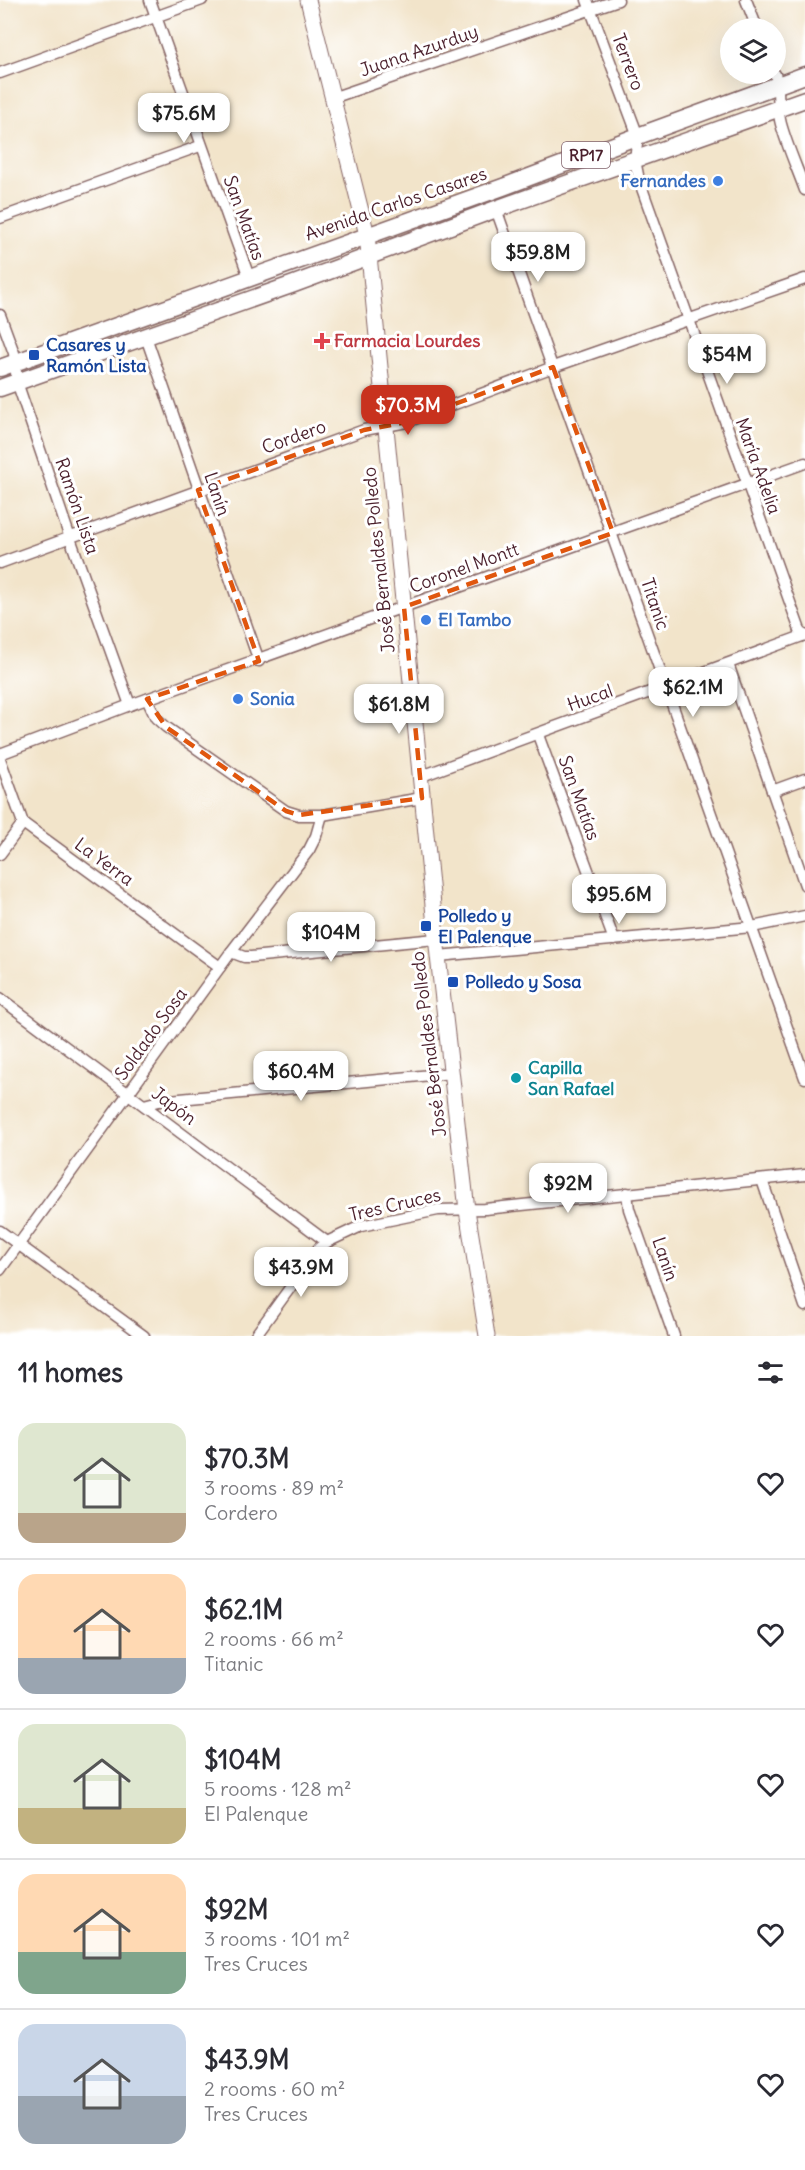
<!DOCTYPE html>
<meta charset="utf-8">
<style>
body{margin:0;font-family:Delius,sans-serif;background:#f7f7f7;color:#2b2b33;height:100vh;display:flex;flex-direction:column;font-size:22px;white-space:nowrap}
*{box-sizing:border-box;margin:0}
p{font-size:20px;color:#7c7c81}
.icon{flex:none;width:33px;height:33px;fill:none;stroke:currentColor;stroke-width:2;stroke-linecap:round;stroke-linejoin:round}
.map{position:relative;height:1336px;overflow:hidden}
.panel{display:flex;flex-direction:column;background:#fff;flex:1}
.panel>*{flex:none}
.fabs{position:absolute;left:720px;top:18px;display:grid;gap:12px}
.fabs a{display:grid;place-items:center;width:66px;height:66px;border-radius:50%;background:#fff;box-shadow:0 6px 24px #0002;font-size:30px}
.price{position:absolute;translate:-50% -51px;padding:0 14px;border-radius:12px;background:#fff;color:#222;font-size:20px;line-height:39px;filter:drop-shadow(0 2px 3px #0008)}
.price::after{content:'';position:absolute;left:50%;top:36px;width:18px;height:14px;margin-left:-9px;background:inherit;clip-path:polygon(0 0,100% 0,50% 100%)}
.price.active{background:#c8321e;color:#fff}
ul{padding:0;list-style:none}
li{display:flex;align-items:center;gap:18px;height:150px;padding:0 18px}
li+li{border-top:2px solid #e1e1e2}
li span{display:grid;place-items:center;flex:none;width:168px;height:120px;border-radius:18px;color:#555}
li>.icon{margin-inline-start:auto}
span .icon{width:72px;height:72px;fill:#fffc;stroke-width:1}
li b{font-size:26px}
h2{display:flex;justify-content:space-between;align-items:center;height:72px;padding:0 18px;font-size:26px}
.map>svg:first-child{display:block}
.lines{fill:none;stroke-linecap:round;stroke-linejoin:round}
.street-casing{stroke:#856463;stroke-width:13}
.secondary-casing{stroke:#856463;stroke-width:17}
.primary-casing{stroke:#856463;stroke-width:19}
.street{stroke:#fff;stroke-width:10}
.secondary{stroke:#fff;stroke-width:15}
.primary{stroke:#fff;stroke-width:16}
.marked{fill:none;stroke:#e0560e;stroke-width:4.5;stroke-dasharray:12 8;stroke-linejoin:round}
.shop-dot{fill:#3f7fe0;stroke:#fff;stroke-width:2}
.health-dot{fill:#e0444e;stroke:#fff;stroke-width:2}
.transit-dot{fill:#1a4fb4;stroke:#fff;stroke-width:2}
.culture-dot{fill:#0f9aa8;stroke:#fff;stroke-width:2}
.labels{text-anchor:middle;stroke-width:6;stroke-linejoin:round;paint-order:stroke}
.shield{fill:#fff;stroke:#80626b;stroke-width:1.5}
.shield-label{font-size:16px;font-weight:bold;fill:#4a1f2b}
.street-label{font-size:18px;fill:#4a1f2b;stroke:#fff}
.shop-label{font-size:18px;font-weight:bold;fill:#366cbe;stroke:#fff;text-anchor:start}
.health-label{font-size:18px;font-weight:bold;fill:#be3a42;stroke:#fff;text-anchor:start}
.transit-label{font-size:18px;font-weight:bold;fill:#164399;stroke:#fff;text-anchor:start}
.culture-label{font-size:18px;font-weight:bold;fill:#0d838f;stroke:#fff;text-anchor:start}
</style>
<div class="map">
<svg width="805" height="1336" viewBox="0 0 805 1336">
<rect width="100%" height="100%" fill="#fff"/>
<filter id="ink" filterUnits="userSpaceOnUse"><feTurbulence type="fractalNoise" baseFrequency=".0167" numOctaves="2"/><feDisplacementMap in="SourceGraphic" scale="12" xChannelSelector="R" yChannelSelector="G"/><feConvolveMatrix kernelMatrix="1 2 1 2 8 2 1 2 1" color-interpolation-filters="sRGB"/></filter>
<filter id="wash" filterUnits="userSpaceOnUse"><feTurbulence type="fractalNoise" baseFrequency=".008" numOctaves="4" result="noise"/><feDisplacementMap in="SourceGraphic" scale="24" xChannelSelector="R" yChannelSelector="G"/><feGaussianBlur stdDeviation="1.35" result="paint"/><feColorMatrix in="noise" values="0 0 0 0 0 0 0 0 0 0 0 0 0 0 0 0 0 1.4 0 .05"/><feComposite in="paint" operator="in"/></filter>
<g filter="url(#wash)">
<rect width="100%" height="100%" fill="#f2e4ca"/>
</g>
<g filter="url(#ink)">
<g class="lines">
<g class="street-casing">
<g id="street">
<polyline points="150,0 249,277"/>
<polyline points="587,0 638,136 635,160 639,180 802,636"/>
<polyline points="746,0 757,28"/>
<polyline points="0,73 202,0"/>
<path d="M 775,74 C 781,90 776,107 781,124 C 787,146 797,168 805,190"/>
<polyline points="332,98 618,0"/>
<polyline points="496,209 805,1078"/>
<polyline points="0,218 200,146"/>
<polyline points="0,315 14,353 17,382 70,538 130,705"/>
<polyline points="146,337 259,661"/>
<polyline points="0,563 364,430 407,422 553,367 805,279"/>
<polyline points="728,664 805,885"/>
<polyline points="147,699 156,718 166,727 286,811 299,815 322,815 422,798"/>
<polyline points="538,735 614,940"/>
<polyline points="0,754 130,705 805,463"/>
<polyline points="0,759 23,823 220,967"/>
<polyline points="419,777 805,635"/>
<polyline points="772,791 805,779"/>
<polyline points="0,854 23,823"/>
<polyline points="231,952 244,957 251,957 436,939"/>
<polyline points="438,956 752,927 805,916"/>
<polyline points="0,998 327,1242"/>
<polyline points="144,1105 159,1101 452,1073"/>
<polyline points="762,1180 805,1306"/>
<polyline points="627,1193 629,1209 674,1336"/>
<polyline points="0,1231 144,1336"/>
<polyline points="0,1270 231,952 309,850 316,836 322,815"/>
<polyline points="255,1336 319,1248 327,1242 361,1226 438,1210 485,1209 805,1175"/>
</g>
</g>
<g class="secondary-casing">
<polyline id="secondary" points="308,0 367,235 438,956 467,1210 487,1336"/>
</g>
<g class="primary-casing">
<g id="primary">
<polyline points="0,368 503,187 638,136 805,75"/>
<polyline points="0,388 294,284 496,209 805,99"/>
</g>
</g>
<use href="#street" class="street"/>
<use href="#secondary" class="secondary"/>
<use href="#primary" class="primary"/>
</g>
</g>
<path class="marked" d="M 553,367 L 613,533 L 404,607 L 422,798 L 299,815 L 286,811 L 166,727 L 147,699 L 259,661 L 198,490 L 364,430 L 407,422 Z"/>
<g class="shop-dot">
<circle cx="718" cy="181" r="6"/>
<circle cx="426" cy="620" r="6"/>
<circle cx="238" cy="699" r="6"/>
</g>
<path class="health-dot" d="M319 332h6v6h6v6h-6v6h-6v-6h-6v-6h6z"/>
<g class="transit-dot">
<rect x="28" y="349" width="12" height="12" rx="3"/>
<rect x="420" y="920" width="12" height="12" rx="3"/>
<rect x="447" y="976" width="12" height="12" rx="3"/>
</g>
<circle class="culture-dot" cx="516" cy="1078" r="6"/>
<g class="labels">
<rect class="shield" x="562" y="142" width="48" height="26" rx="4.5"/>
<g class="shield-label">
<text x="586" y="161">RP17</text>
</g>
<g class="street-label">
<text transform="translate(419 51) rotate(-19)" y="6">Juana Azurduy</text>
<text transform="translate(628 62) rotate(69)" y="6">Terrero</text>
<text transform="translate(396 204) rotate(-19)" y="6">Avenida Carlos Casares</text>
<text transform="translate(244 218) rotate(70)" y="6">San Matías</text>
<text transform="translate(294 437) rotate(-20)" y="6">Cordero</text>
<text transform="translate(758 466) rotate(70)" y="6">María Adelia</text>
<text transform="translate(217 494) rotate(71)" y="6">Lanín</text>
<text transform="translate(77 506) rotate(71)" y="6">Ramón Lista</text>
<text transform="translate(379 560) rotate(-96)" y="6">José Bernaldes Polledo</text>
<text transform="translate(464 568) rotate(-20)" y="6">Coronel Montt</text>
<text transform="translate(655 604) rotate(71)" y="6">Titanic</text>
<text transform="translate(590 698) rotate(-20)" y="6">Hucal</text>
<text transform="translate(579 798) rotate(70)" y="6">San Matías</text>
<text transform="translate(104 862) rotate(36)" y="6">La Yerra</text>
<text transform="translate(151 1034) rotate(-54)" y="6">Soldado Sosa</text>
<text transform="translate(429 1044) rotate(-97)" y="6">José Bernaldes Polledo</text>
<text transform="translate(174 1106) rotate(37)" y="6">Japón</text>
<text transform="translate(395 1205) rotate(-13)" y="6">Tres Cruces</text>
<text transform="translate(665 1259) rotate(71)" y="6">Lanín</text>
</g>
<g class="shop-label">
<text x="706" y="187" text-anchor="end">Fernandes</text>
<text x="438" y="626">El Tambo</text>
<text x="250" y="705">Sonia</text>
</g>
<g class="health-label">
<text x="334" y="347">Farmacia Lourdes</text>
</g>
<g class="transit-label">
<text x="46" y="351">Casares y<tspan x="46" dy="21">Ramón Lista</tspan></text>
<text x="438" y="922">Polledo y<tspan x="438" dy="21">El Palenque</tspan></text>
<text x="465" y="988">Polledo y Sosa</text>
</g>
<g class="culture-label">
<text x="528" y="1074">Capilla<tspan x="528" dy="21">San Rafael</tspan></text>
</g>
</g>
</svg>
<div class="fabs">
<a><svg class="icon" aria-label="layers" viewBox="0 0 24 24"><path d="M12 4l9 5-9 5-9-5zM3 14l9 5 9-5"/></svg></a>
</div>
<b class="price" style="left:184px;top:144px">$75.6M</b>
<b class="price" style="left:538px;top:283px">$59.8M</b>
<b class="price" style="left:727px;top:385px">$54M</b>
<b class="price active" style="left:408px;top:436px">$70.3M</b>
<b class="price" style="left:693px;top:718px">$62.1M</b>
<b class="price" style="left:399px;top:735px">$61.8M</b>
<b class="price" style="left:619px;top:925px">$95.6M</b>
<b class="price" style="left:331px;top:963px">$104M</b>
<b class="price" style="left:301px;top:1102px">$60.4M</b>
<b class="price" style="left:568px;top:1214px">$92M</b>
<b class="price" style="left:301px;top:1298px">$43.9M</b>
</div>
<section class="panel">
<h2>11 homes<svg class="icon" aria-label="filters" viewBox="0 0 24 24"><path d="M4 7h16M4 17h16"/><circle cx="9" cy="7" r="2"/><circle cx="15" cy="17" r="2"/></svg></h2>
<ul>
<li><span style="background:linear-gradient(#dfe7d0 75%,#b9a48a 0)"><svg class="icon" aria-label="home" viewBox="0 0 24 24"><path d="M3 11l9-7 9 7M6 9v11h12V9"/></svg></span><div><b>$70.3M</b><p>3 rooms · 89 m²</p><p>Cordero</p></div><svg class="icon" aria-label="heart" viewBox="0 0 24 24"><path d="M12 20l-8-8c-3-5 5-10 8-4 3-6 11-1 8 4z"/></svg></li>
<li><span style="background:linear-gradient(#ffd9b3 70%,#9aa5b1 0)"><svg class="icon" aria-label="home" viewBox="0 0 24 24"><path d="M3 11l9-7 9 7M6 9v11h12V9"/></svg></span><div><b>$62.1M</b><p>2 rooms · 66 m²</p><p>Titanic</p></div><svg class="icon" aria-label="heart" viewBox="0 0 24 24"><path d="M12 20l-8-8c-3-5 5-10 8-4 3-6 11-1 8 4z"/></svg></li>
<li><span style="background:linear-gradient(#dfe7d0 70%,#c2b280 0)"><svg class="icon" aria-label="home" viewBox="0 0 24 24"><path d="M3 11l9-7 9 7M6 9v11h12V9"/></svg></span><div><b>$104M</b><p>5 rooms · 128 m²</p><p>El Palenque</p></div><svg class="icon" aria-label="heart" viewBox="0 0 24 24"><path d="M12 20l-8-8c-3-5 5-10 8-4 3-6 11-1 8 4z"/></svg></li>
<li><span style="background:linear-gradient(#ffd9b3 65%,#7fa58c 0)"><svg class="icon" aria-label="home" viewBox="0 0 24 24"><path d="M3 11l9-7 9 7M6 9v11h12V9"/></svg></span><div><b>$92M</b><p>3 rooms · 101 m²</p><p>Tres Cruces</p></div><svg class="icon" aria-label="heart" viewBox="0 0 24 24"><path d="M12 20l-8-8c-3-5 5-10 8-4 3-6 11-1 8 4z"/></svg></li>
<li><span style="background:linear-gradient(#c9d6e8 60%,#9aa5b1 0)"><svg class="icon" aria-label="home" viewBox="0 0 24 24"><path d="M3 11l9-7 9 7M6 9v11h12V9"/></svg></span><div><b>$43.9M</b><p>2 rooms · 60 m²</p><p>Tres Cruces</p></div><svg class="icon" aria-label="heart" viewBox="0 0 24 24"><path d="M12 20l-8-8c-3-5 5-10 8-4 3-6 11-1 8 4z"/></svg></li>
</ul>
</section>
